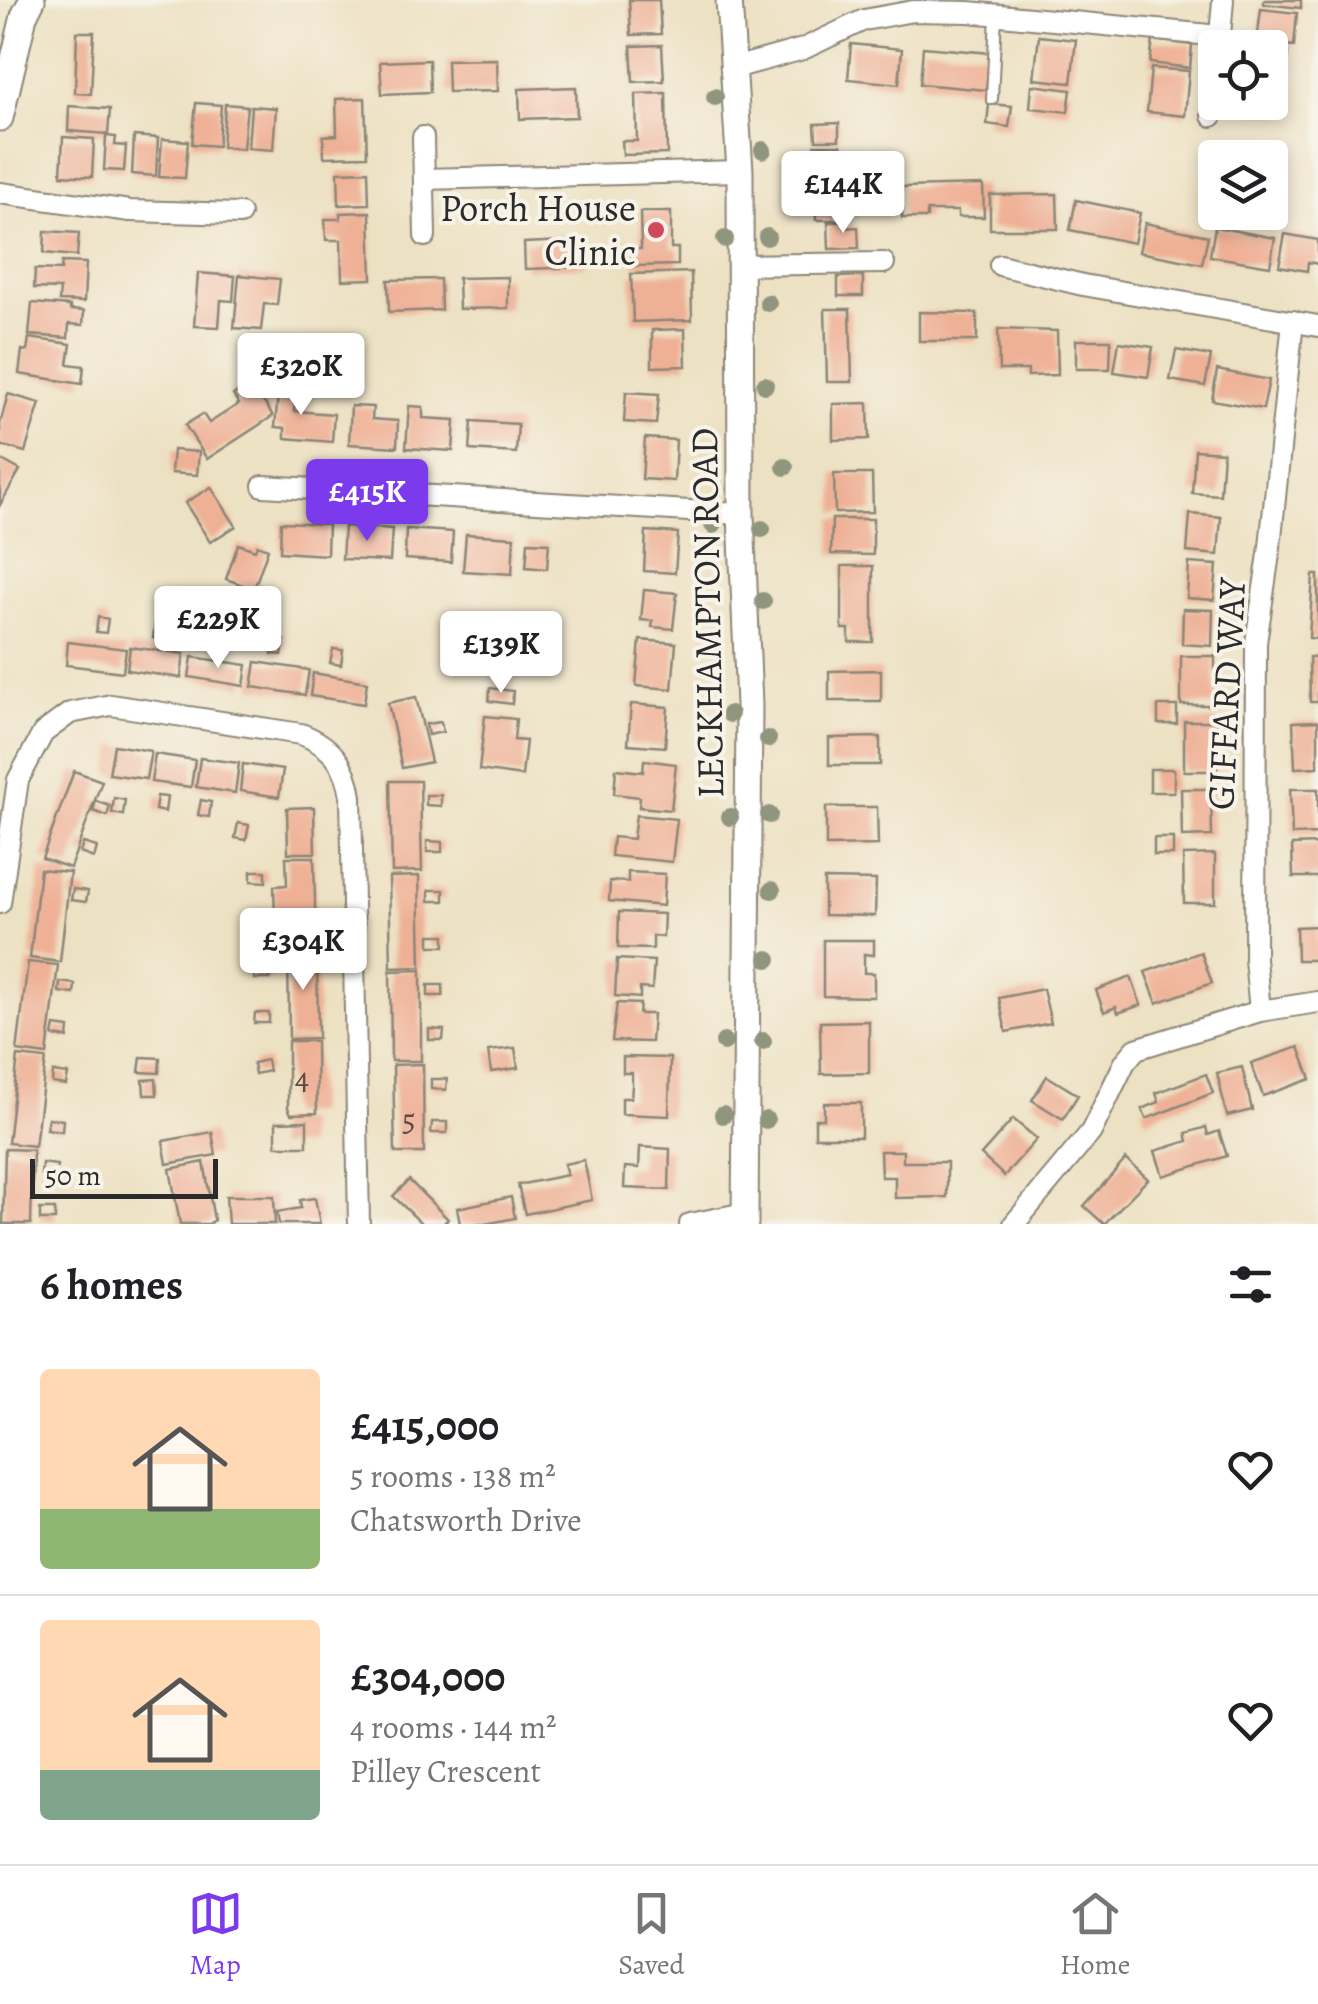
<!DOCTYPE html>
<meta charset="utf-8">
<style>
body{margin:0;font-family:Alegreya,serif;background:#f6f6f6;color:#202124;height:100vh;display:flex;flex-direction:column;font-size:38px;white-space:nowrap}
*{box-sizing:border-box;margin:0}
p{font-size:32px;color:#757577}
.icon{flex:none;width:55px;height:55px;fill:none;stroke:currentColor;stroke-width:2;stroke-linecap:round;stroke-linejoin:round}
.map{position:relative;height:1224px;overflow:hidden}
.sheet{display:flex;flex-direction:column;background:#fff;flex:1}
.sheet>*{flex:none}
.tools{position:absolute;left:1198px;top:30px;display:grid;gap:20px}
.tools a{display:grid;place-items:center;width:90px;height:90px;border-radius:10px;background:#fff;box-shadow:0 5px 15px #0003;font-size:50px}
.scale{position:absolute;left:30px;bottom:25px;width:188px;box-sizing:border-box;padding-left:10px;border:5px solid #2b2b2b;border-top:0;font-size:28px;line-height:35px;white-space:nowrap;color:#2b2b2b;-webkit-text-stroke:8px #f7f3e8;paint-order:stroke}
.price{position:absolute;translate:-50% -85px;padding:0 22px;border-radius:10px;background:#fff;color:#222;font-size:32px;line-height:65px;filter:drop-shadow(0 2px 5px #0008)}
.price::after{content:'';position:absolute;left:50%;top:60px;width:30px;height:22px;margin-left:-15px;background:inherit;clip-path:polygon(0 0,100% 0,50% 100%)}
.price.on{background:#7c3aed;color:#fff}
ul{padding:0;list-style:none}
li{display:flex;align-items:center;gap:30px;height:250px;padding:0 40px}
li+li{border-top:2px solid #e0e0e0}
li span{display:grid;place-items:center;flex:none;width:280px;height:200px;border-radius:10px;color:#555}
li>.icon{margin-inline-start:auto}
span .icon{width:120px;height:120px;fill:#fffc;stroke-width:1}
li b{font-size:42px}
h2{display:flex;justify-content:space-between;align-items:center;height:120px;padding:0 40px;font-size:42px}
.dock{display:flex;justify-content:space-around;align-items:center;height:140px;border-top:2px solid #e0e0e0;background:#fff;font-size:28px;color:#757577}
.dock a{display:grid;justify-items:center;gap:5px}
.dock .on{color:#7c3aed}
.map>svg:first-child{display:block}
.building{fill:#efb196}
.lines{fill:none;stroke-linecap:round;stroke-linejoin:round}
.service-casing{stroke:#8c8677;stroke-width:14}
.minor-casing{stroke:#8c8677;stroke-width:24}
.tertiary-casing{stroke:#8c8677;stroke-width:29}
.service{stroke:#fff;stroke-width:10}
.minor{stroke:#fff;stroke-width:20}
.tertiary{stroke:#fff;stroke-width:25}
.tree{fill:#90957e}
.poi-dot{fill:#d1495b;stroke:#f7f3e8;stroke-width:4}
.labels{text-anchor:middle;stroke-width:8;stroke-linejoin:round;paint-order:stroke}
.number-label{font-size:32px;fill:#5c4c46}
.poi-label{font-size:38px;fill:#2b2b2b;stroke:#f7f3e8;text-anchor:end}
.street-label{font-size:38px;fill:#2b2b2b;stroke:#f7f3e8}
</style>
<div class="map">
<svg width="1318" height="1224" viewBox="0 0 1318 1224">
<rect width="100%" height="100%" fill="#f7f3e8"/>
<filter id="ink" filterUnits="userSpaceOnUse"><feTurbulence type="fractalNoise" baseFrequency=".01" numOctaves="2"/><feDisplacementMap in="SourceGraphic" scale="20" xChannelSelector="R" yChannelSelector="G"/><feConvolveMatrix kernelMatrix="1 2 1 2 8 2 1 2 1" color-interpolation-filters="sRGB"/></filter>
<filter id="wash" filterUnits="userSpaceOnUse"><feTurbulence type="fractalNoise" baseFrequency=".0048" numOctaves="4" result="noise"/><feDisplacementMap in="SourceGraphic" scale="40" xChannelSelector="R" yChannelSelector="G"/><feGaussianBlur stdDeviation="2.25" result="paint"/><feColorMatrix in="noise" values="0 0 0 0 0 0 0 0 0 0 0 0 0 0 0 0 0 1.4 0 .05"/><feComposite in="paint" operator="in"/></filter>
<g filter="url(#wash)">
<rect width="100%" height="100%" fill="#ede1c3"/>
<g id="blocks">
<g class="building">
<polygon points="629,0 659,0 661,34 631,35"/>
<polygon points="1264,0 1301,0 1301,8 1264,4"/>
<polygon points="1261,9 1297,13 1294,46 1257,41"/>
<polygon points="77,32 94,32 91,94 75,93"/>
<polygon points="1039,36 1076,40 1071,83 1034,79"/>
<polygon points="1153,40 1192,45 1190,68 1150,63"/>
<polygon points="851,44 902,49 899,84 848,79"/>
<polygon points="662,45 664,81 633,82 631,46"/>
<polygon points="923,47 990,53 986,90 920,84"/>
<polygon points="1270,52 1288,53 1284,84 1270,83"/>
<polygon points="497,59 498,91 448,92 447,60"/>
<polygon points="429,60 430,92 382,94 380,62"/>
<polygon points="1151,68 1189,71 1185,116 1147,112"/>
<polygon points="1032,85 1071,90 1068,112 1030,108"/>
<polygon points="576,87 577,117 520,119 519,89"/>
<polygon points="1270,88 1286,90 1283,116 1247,112 1248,102 1270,102"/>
<polygon points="666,93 667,154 623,155 622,141 637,141 636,94"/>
<polygon points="365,98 367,156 324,157 323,136 337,135 336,99"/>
<polygon points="196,103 221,105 218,146 192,144"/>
<polygon points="225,104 247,106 243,149 222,147"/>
<polygon points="989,104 1012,106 1009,127 987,124"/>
<polygon points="69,106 110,109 108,134 68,131"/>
<polygon points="251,106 276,108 273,150 248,148"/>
<polygon points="839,123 839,140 816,140 815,124"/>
<polygon points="106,136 116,137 115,145 126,146 124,171 104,170"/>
<polygon points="134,136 158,138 156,176 132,174"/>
<polygon points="63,137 94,139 92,177 61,175"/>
<polygon points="162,139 188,141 185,178 159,177"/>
<polygon points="815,145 841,145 843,220 816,220"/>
<polygon points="368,171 369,204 339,205 338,172"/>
<polygon points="983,185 984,217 958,217 958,211 927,211 927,218 902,218 902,187"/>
<polygon points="1057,194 1058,229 990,229 990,195"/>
<polygon points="1076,200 1140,213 1134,243 1070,230"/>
<polygon points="370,212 372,279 342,280 341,240 326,240 325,219 340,219 340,213"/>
<polygon points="640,212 671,212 671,248 678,248 678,265 634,266 633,249 641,249"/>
<polygon points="828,222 845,222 845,228 858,227 859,248 829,249"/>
<polygon points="1145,223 1208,236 1202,264 1139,252"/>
<polygon points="1215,227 1275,238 1270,266 1210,256"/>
<polygon points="45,231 79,233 77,256 44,253"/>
<polygon points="1285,234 1318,240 1318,264 1308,262 1307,271 1279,266"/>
<polygon points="585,240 586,267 525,269 524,243"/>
<polygon points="62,262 86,263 84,302 59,301 60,289 34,288 35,269 61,270"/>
<polygon points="691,272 692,320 633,322 631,274"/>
<polygon points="198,273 235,276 233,301 221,300 219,327 194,326"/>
<polygon points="239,275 280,279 277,305 264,304 261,330 234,328"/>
<polygon points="863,276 863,296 838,296 838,277"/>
<polygon points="508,277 508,308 459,309 458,278"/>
<polygon points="440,279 441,310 389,312 388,280"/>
<polygon points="32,303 70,306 70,310 84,311 83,325 69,324 68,338 29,335"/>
<polygon points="825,309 850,309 852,382 827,382"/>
<polygon points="919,312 977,313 977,341 919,341"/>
<polygon points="685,329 686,366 652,367 652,330"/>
<polygon points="998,329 1057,331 1058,375 1028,376 1028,370 999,370"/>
<polygon points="29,338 71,344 68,364 84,366 82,384 19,374 22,350 27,351"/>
<polygon points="1076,340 1111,340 1110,369 1076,369"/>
<polygon points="1119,342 1153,347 1148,377 1114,372"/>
<polygon points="1176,350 1211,356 1205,386 1170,380"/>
<polygon points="1217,370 1269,380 1263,409 1212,400"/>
<polygon points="279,382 296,384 294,411 334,414 332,442 285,438 285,428 275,427"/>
<polygon points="251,383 273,416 207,459 185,425 203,414 209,423 239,404 233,395"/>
<polygon points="626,392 659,394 656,424 624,422"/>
<polygon points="8,394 40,403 25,452 0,445 0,424"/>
<polygon points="868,403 869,439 833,440 833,404"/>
<polygon points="351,406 373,407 372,419 398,421 397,447 349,444"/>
<polygon points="409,406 423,407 423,418 455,420 453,451 406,448"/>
<polygon points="472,421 518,424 516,453 470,450"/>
<polygon points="645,438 676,440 674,481 642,479"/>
<polygon points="173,450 199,452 197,475 171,473"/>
<polygon points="1195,450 1223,452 1220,495 1192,493"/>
<polygon points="0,459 20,470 0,505"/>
<polygon points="834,474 872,474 873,512 835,513"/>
<polygon points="211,487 236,526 210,542 185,503"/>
<polygon points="1190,514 1221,517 1218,555 1187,552"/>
<polygon points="832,519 873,519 873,555 831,554"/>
<polygon points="281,522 328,524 327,555 280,552"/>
<polygon points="344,526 392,529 390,561 342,559"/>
<polygon points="406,529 453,532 451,562 405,559"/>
<polygon points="646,531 678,533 675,573 644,571"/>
<polygon points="466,534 514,537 512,574 463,571"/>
<polygon points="528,542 549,543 547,569 526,567"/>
<polygon points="238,544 255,550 257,545 268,549 254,589 226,579"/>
<polygon points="1189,563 1217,565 1214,600 1187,598"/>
<polygon points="842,566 873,566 873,642 849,642 849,629 842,629"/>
<polygon points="1313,575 1318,575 1318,639 1309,638"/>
<polygon points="644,590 677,593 673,629 652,627 653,621 641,620"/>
<polygon points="1183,609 1213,610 1212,646 1182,644"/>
<polygon points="98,617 108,619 106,633 96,632"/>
<polygon points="155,623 166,625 164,639 153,638"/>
<polygon points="215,632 226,634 223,649 213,647"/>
<polygon points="274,639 285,640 282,655 272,654"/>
<polygon points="640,640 676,643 672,689 636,686"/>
<polygon points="68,642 126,649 123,672 66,665"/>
<polygon points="502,643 525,645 523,670 499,668"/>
<polygon points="130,647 184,654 181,678 127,670"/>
<polygon points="333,649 343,650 341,665 330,663"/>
<rect x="1181" y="656" width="34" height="49"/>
<polygon points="192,657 247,665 244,686 189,677"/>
<polygon points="1309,657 1318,657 1318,702 1310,702"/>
<polygon points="256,662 309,670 305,695 252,687"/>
<polygon points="881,670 881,701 829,701 829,671"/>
<polygon points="313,673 367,682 364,704 310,696"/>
<polygon points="490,688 513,691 512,704 489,701"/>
<polygon points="416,697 431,762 402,768 388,703"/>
<polygon points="631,704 668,707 665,747 628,744"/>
<rect x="1158" y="706" width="19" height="18"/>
<polygon points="485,716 516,719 514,740 526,741 522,776 479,770"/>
<rect x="1184" y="721" width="33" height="50"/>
<polygon points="1318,721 1318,767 1295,768 1293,722"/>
<polygon points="441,722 443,732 428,735 426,724"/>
<polygon points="880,737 880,765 829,765 829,738"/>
<polygon points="114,745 151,751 146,779 109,774"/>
<polygon points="155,754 195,760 191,787 151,782"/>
<polygon points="200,758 239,763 235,793 196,787"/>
<polygon points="644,760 676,764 671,810 639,807 640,797 614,794 616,769 643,772"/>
<polygon points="243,764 283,770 279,797 240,791"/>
<rect x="1150" y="769" width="24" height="23"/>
<polygon points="74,771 102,781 70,868 42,858"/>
<polygon points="390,781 420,781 422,871 392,872"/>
<polygon points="1181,789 1211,789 1212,836 1182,837"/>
<polygon points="1290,789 1318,789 1318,834 1292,835"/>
<polygon points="426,795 441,795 441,806 426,805"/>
<polygon points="157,796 167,797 165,812 155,810"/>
<polygon points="114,798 125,800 123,815 112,813"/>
<polygon points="201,800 211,802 209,817 198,815"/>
<polygon points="96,801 110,806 107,816 93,811"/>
<polygon points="314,807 315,853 288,853 287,808"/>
<polygon points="826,807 877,807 878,845 826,846"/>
<polygon points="636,815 677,819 672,862 611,856 613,837 633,839"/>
<polygon points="238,823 249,825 246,840 235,838"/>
<rect x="1154" y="838" width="19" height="17"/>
<polygon points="427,841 442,842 442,852 427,852"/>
<polygon points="83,843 97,847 94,858 80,853"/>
<polygon points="1318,844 1318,877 1293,877 1292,845"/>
<polygon points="1215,854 1215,903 1184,903 1183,855"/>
<polygon points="286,857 314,857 316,945 288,946 287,917 275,917 274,886 287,885"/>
<polygon points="40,869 70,872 60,962 30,958"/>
<polygon points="251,871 266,871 266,882 251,881"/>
<polygon points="628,872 665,874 663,906 609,901 610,881 628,882"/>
<polygon points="419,876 421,967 391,968 389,877"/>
<polygon points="824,879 876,880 875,916 824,915"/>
<polygon points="73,889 88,891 86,902 71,900"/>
<rect x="429" y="890" width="15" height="11"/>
<polygon points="619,912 664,914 663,937 653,936 653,949 618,948"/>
<polygon points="252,919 267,919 266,930 251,929"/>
<polygon points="1318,926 1318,960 1297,960 1296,927"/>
<rect x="430" y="935" width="15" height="11"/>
<polygon points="823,940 874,940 874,955 864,954 864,973 874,973 874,997 823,996"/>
<polygon points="288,948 317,948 318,1038 289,1039"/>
<polygon points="1201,952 1212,983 1157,1003 1145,972"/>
<polygon points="617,959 654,961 652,989 640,988 640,998 615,996"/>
<polygon points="28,962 58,965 47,1055 17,1051"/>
<polygon points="255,968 270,969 270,979 254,979"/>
<polygon points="421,970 421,1061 391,1061 390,971"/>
<polygon points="1131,977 1141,1005 1118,1013 1116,1007 1104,1012 1096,990"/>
<polygon points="60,982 75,984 74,994 59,992"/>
<rect x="428" y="985" width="15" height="11"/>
<polygon points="1043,989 1051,1023 1006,1032 999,998"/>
<polygon points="617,1003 640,1004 639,1014 653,1014 651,1042 612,1041"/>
<polygon points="255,1013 269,1013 269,1023 254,1023"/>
<polygon points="869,1021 869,1073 821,1074 820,1022"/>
<polygon points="55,1026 69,1028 68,1038 53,1036"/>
<polygon points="429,1029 444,1030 443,1040 429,1040"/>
<polygon points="288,1041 316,1041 317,1113 291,1114 288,1108"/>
<polygon points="1299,1047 1311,1079 1263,1096 1251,1063"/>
<polygon points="515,1048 518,1068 491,1072 488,1051"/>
<polygon points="18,1056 46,1059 35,1146 8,1143"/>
<polygon points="141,1057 160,1058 159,1073 139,1072"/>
<polygon points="623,1057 670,1058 669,1116 622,1114 622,1098 631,1098 632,1086 632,1073 623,1073"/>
<polygon points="267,1060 269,1071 255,1074 253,1063"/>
<polygon points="423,1064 424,1153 395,1153 393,1065"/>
<polygon points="1242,1067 1252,1110 1227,1116 1217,1073"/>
<polygon points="53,1072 68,1074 66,1085 52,1083"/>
<polygon points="1206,1074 1213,1093 1146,1119 1142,1109 1159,1102 1156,1093"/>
<polygon points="1047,1076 1078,1095 1063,1119 1032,1100"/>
<polygon points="156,1079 157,1095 144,1095 143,1080"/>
<polygon points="431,1079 447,1079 446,1090 431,1089"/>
<polygon points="824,1103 861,1103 861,1137 815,1137 815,1119 824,1119"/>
<polygon points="48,1118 63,1120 62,1131 46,1129"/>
<polygon points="1013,1119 1037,1139 1004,1176 981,1155"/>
<polygon points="307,1121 307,1146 276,1146 276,1122"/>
<polygon points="432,1122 447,1122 447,1133 431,1133"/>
<polygon points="1206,1127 1208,1135 1219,1131 1227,1156 1163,1176 1155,1151 1188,1141 1186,1133"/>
<polygon points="212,1132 216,1155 167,1164 163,1141"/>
<polygon points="640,1147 670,1149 669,1190 624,1188 625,1167 639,1168"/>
<polygon points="5,1149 33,1150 31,1224 3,1224"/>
<polygon points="880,1151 903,1151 903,1162 947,1162 947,1197 895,1198 895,1177 881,1177"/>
<polygon points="1126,1159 1148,1179 1104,1224 1084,1206"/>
<polygon points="584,1160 592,1200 525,1214 518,1185 567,1175 564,1164"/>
<polygon points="204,1162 214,1220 209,1224 180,1224 170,1169"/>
<polygon points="42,1163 57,1165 56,1175 41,1174"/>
<polygon points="409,1180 448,1219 443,1224 422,1224 393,1196"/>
<polygon points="226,1196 274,1196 275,1224 228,1224"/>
<polygon points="511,1197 515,1218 485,1224 460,1224 457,1208"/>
<polygon points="315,1198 320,1224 279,1224 277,1212 301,1208 300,1200"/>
<rect x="40" y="1209" width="15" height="11"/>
</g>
</g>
</g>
<g filter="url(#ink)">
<use href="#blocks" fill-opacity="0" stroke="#8c8677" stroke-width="2.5"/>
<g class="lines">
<g class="service-casing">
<polyline id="service" points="992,99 996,15"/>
</g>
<g class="minor-casing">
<g id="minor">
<polyline points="1220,36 1223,0"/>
<polyline points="734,68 803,49 864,20 913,11 969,12 1220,36 1219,48"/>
<polyline points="1212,116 1215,88"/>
<polyline points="423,137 425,236"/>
<polyline points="424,179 740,171"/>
<polyline points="0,193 130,211 240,214"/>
<polyline points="740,265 884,263"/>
<polyline points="1000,265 1083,285 1318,326"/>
<polyline points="263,486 741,514"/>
<path d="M 0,903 L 18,780 L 43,733 L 70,713 L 111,705 L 301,734 C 331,745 347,765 351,797 L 359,1224"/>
<polyline points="1260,1011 1255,959 1256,643 1270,547 1293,321"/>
<polyline points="690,1224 745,1213"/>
<polyline points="1014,1224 1091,1132 1125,1062 1136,1049 1260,1011 1318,1002"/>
</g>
</g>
<g class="tertiary-casing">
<g id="tertiary">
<polyline points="729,0 740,171 741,514 749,705 745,1224"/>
<polyline points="0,118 24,16 32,0"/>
</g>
</g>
<use href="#service" class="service"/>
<use href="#minor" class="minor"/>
<use href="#tertiary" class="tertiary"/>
</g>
<g class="tree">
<circle cx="715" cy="97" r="9"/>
<circle cx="763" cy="150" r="9"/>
<circle cx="767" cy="237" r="9"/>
<circle cx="725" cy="239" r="9"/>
<circle cx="768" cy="303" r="9"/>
<circle cx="765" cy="385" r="9"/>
<circle cx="785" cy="467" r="9"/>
<circle cx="713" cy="525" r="9"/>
<circle cx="762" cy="529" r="9"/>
<circle cx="763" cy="601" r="9"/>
<circle cx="730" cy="714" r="9"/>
<circle cx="768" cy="739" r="9"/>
<circle cx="769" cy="815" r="9"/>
<circle cx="730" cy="817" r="9"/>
<circle cx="772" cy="890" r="9"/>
<circle cx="768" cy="959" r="9"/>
<circle cx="763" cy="1041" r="9"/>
<circle cx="724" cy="1042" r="9"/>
<circle cx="723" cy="1115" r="9"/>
<circle cx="766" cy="1120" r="9"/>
</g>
</g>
<circle class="poi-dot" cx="656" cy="230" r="10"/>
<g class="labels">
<g class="number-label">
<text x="302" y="1089">4</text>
<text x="409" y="1131">5</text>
</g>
<g class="poi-label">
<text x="636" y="221">Porch House<tspan x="636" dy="44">Clinic</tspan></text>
</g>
<g class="street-label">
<text transform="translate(707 613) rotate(-91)" y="13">LECKHAMPTON ROAD</text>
<text transform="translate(1226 694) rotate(-87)" y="13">GIFFARD WAY</text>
</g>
</g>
</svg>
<div class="tools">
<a><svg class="icon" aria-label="locate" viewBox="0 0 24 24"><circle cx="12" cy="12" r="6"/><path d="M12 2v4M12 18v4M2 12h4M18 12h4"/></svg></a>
<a><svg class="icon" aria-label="layers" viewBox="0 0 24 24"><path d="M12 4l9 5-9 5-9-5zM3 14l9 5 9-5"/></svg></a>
</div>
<div class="scale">50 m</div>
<b class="price" style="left:843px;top:236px">£144K</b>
<b class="price" style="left:301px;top:418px">£320K</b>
<b class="price on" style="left:367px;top:544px">£415K</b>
<b class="price" style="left:218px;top:671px">£229K</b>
<b class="price" style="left:501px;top:696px">£139K</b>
<b class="price" style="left:303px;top:993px">£304K</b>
</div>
<section class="sheet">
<h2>6 homes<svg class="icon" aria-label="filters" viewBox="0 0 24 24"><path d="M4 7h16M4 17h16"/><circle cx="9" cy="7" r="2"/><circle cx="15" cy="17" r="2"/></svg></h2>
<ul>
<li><span style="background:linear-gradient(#ffd9b3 70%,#8fb573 0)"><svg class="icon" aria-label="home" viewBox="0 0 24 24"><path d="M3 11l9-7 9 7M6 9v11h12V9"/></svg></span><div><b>£415,000</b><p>5 rooms · 138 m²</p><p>Chatsworth Drive</p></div><svg class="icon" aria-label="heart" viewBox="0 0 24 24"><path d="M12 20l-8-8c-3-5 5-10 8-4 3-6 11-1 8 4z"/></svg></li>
<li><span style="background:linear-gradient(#ffd9b3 75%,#7fa58c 0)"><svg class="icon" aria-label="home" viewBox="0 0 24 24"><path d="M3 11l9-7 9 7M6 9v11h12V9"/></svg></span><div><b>£304,000</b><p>4 rooms · 144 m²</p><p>Pilley Crescent</p></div><svg class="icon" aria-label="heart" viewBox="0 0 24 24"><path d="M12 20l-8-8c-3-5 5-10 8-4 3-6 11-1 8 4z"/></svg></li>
</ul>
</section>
<nav class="dock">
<a class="on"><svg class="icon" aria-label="map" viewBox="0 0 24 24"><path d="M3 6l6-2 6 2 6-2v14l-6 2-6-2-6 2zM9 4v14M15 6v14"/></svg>Map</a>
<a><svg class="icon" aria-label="saved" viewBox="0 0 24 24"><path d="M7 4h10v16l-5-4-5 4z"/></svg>Saved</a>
<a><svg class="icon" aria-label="home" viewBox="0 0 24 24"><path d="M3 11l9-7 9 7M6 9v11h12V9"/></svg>Home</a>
</nav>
